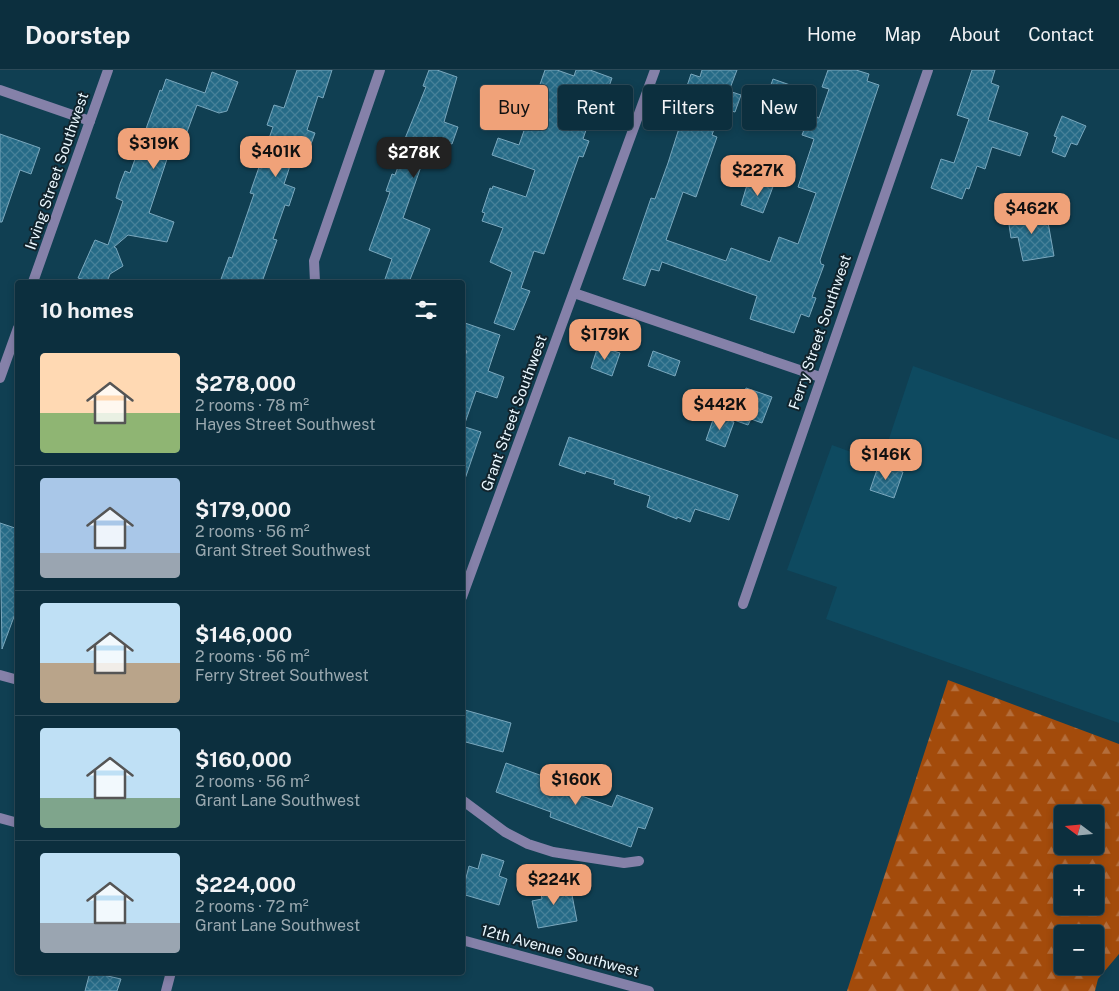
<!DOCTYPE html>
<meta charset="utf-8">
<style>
body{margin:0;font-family:"Public Sans",sans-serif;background:#1a3b49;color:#f1f3f6;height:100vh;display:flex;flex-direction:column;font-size:19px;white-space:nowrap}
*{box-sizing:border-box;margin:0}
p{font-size:16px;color:#9aa9b0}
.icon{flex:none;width:28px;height:28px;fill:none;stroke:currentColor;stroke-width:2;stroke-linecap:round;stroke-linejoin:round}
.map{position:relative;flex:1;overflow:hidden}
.panel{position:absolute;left:15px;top:210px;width:450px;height:695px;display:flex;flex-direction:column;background:#0c2f3e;border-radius:5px;box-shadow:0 2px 8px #0003,0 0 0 1px #2c4a58}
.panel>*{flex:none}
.top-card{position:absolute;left:480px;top:15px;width:475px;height:45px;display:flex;gap:10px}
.needle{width:32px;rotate:286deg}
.buttons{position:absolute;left:1054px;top:735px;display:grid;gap:10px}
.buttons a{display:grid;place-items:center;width:50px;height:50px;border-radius:5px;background:#0c2f3e;box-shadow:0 2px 8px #0003,0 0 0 1px #2c4a58;font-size:25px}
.price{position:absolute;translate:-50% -42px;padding:0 11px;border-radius:10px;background:#f0a279;color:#111;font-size:16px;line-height:32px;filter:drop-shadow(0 1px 2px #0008)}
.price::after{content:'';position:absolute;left:50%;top:30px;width:15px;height:11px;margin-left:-8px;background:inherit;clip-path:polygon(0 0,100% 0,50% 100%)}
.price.selected{background:#222;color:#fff}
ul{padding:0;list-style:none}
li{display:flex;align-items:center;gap:15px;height:125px;padding:0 25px}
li+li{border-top:1px solid #2c4a58}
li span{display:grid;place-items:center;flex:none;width:140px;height:100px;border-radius:5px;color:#555}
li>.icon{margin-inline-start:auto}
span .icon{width:60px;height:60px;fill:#fffc;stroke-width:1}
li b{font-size:21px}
h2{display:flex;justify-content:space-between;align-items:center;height:60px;padding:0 25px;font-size:21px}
.tag{padding:0 18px;border-radius:5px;background:#0c2f3e;box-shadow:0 2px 8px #0003,0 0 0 1px #2c4a58;font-size:18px;line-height:45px}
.tag.selected{background:#f0a279;color:#111}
header{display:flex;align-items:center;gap:30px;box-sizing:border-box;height:70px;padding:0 25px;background:#0c2f3e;border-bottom:1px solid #2c4a58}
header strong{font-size:24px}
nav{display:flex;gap:28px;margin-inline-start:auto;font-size:18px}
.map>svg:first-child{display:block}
.built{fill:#0e4a60}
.forest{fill:url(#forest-firs);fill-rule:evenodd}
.building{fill:url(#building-cross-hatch);stroke:#79a7bd}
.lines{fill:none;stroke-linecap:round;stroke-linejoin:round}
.minor{stroke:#8581a9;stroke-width:10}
.tertiary{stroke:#8581a9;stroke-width:10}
.labels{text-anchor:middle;stroke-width:4;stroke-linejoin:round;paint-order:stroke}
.street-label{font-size:15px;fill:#e8f6fd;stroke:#11232c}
</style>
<header>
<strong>Doorstep</strong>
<nav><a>Home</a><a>Map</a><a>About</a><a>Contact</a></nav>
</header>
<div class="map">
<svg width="1119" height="921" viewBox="0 0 1119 921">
<defs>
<pattern id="forest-firs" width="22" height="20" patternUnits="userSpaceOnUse" patternTransform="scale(1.25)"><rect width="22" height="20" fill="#a34b0b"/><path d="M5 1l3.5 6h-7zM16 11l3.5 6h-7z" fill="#b46e3c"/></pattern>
<pattern id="building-cross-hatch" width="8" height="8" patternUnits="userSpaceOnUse" patternTransform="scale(1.25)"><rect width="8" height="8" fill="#266b87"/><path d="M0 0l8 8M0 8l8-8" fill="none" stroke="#468199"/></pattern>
</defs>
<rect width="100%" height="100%" fill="#103f52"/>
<polygon class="built" points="913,296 1119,370 1119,653 826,549 837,517 787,500 832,375 881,393"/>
<path class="forest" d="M 948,610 L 1119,674 L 1119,884 L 1098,909 L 1095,921 L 847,921 ZM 1062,744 L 1095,744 L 1095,776 L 1062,776 ZM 1062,804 L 1095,804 L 1095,836 L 1062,836 ZM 1062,864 L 1095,864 L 1095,896 L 1062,896 Z"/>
<g class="building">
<polygon points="297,0 332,0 323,28 318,26 307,60 315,63 308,82 296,78 284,114 295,118 289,136 285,135 273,169 277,170 262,212 220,212 229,187 232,188 254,124 250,123 273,57 267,55 274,35 284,38"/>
<polygon points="429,0 437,0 457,7 444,52 458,57 452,74 438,69 431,88 425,85 403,148 430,159 409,212 384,212 392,189 369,180 390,122 386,121 392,104 395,105 405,78 402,77 406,66 426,17 423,16"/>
<polygon points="545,0 557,0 574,6 576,0 590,0 612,8 606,25 600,23 596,32 575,25 565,52 586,60 583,69 589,71 583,87 579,86 544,184 534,181 521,218 530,221 514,260 494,253 512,202 490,192 503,158 482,151 485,143 482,142 490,118 492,119 493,116 526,127 535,100 492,85 498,68 519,75"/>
<polygon points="702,0 737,0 729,21 741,25 735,42 721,38 712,65 717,67 696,127 683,122 666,170 726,191 731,178 770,192 779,167 798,174 816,123 798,117 814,69 802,65 808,49 815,52 817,47 819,48 829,19 822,17 828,0 856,0 869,4 867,11 879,15 820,190 821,194 824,195 812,227 816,228 809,247 801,244 794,263 750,249 757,226 662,192 659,201 651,199 645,216 623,209 651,128 655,129 668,93 689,27 684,25 691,4 700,7"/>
<polygon points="972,0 995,0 991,13 999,16 988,50 1028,63 1020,86 992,77 985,99 977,96 969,119 966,118 962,129 931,118 941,89 954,93 969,49 957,45"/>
<polygon points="212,2 238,12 227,41 219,43 197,35 187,62 178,59 174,68 149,143 174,152 167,172 128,165 114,177 116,178 123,196 110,204 107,212 91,212 78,208 95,170 108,175 123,131 116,128 120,114 125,101 130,103 160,20 162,21 166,9 205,23"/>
<polygon points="773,9 793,16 783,41 764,34"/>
<polygon points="1062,46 1086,56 1077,75 1071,73 1065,87 1052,82 1057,67 1054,66"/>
<polygon points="0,64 40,78 31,104 20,100 2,152 0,152"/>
<polygon points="760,89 775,94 768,112 774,114 763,143 741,135 750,105 754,107"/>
<polygon points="1046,141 1054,186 1023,191 1018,167 1011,168 1008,148"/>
<polygon points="462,252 500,265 488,301 504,307 497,328 476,321 465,353 462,353 462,293 467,281 462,280"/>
<polygon points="598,276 620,283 612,306 591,298"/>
<polygon points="653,281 680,291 675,306 648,296"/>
<polygon points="746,318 772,327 762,353 751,349 748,355 734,350"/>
<polygon points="715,344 734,352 725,377 706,370"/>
<polygon points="462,356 481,362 465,409 462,409"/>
<polygon points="569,367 738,425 729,450 695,439 690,452 677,447 677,449 647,437 650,426 614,414 615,410 586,401 585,404 559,395"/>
<polygon points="879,394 903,402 894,428 870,420"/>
<polygon points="0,453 18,459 18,536 2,579"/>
<polygon points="465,640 511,653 503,682 462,671"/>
<polygon points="506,693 551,709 549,714 612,737 617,725 653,738 645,759 638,757 631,777 550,747 551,742 496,722"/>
<polygon points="482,784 504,791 499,806 507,809 499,835 462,824 469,796 478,799"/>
<polygon points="562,810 565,826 572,825 577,851 538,858 532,831 542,829 539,814"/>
<polygon points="90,902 121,909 117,921 85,921"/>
</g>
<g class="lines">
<g class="minor">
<polyline points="315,212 314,191 380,0"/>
<polyline points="574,223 820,307"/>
<polyline points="462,527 655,0"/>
<polyline points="743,534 928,0"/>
<polyline points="0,605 18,610"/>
<polyline points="462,730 505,762 528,774 553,782 624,793 639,791"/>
<polyline points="0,748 18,753"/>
<polyline points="462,870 649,921"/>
<polyline points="166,921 171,902"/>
</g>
<g class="tertiary">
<polyline points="0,20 90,51"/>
<polyline points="33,212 108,0"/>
<polyline points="0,308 18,258"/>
</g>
</g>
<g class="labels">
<g class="street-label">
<text transform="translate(57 101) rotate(-71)" y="5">Irving Street Southwest</text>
<text transform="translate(820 262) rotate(-71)" y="5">Ferry Street Southwest</text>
<text transform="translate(514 343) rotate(-70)" y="5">Grant Street Southwest</text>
<text transform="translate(560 881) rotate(15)" y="5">12th Avenue Southwest</text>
</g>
</g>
</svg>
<div class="buttons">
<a><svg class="needle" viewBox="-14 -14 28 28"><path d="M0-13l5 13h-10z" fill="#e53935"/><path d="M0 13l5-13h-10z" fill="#9aa9b0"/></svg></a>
<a>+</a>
<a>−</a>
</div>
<b class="price" style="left:154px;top:100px">$319K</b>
<b class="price" style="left:276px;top:108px">$401K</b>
<b class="price selected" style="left:414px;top:109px">$278K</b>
<b class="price" style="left:758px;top:127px">$227K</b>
<b class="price" style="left:1032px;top:165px">$462K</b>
<b class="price" style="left:605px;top:291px">$179K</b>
<b class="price" style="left:720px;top:361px">$442K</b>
<b class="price" style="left:886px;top:411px">$146K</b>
<b class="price" style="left:576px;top:736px">$160K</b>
<b class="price" style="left:554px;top:836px">$224K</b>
<div class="top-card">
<a class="tag selected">Buy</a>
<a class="tag">Rent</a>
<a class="tag">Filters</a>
<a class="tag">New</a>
</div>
<section class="panel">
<h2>10 homes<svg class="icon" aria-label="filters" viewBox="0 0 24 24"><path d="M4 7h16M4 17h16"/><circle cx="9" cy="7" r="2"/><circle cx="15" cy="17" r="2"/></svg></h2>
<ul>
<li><span style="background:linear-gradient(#ffd9b3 60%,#8fb573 0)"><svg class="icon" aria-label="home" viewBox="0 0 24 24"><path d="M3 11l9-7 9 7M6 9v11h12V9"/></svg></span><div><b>$278,000</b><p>2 rooms · 78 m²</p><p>Hayes Street Southwest</p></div></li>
<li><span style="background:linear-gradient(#a9c7e8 75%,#9aa5b1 0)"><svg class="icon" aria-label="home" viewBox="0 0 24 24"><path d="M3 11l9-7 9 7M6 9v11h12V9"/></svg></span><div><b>$179,000</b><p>2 rooms · 56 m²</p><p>Grant Street Southwest</p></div></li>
<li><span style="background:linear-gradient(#bfe0f5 60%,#b9a48a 0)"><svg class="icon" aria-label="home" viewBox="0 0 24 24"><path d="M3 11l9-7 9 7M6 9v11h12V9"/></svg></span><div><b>$146,000</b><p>2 rooms · 56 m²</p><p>Ferry Street Southwest</p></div></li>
<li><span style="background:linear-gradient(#bfe0f5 70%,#7fa58c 0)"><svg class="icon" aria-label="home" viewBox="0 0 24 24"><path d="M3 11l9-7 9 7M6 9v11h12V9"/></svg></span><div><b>$160,000</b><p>2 rooms · 56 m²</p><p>Grant Lane Southwest</p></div></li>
<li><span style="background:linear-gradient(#bfe0f5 70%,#9aa5b1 0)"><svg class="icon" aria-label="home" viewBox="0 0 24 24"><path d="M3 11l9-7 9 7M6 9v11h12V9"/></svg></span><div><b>$224,000</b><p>2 rooms · 72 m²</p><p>Grant Lane Southwest</p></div></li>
</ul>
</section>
</div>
